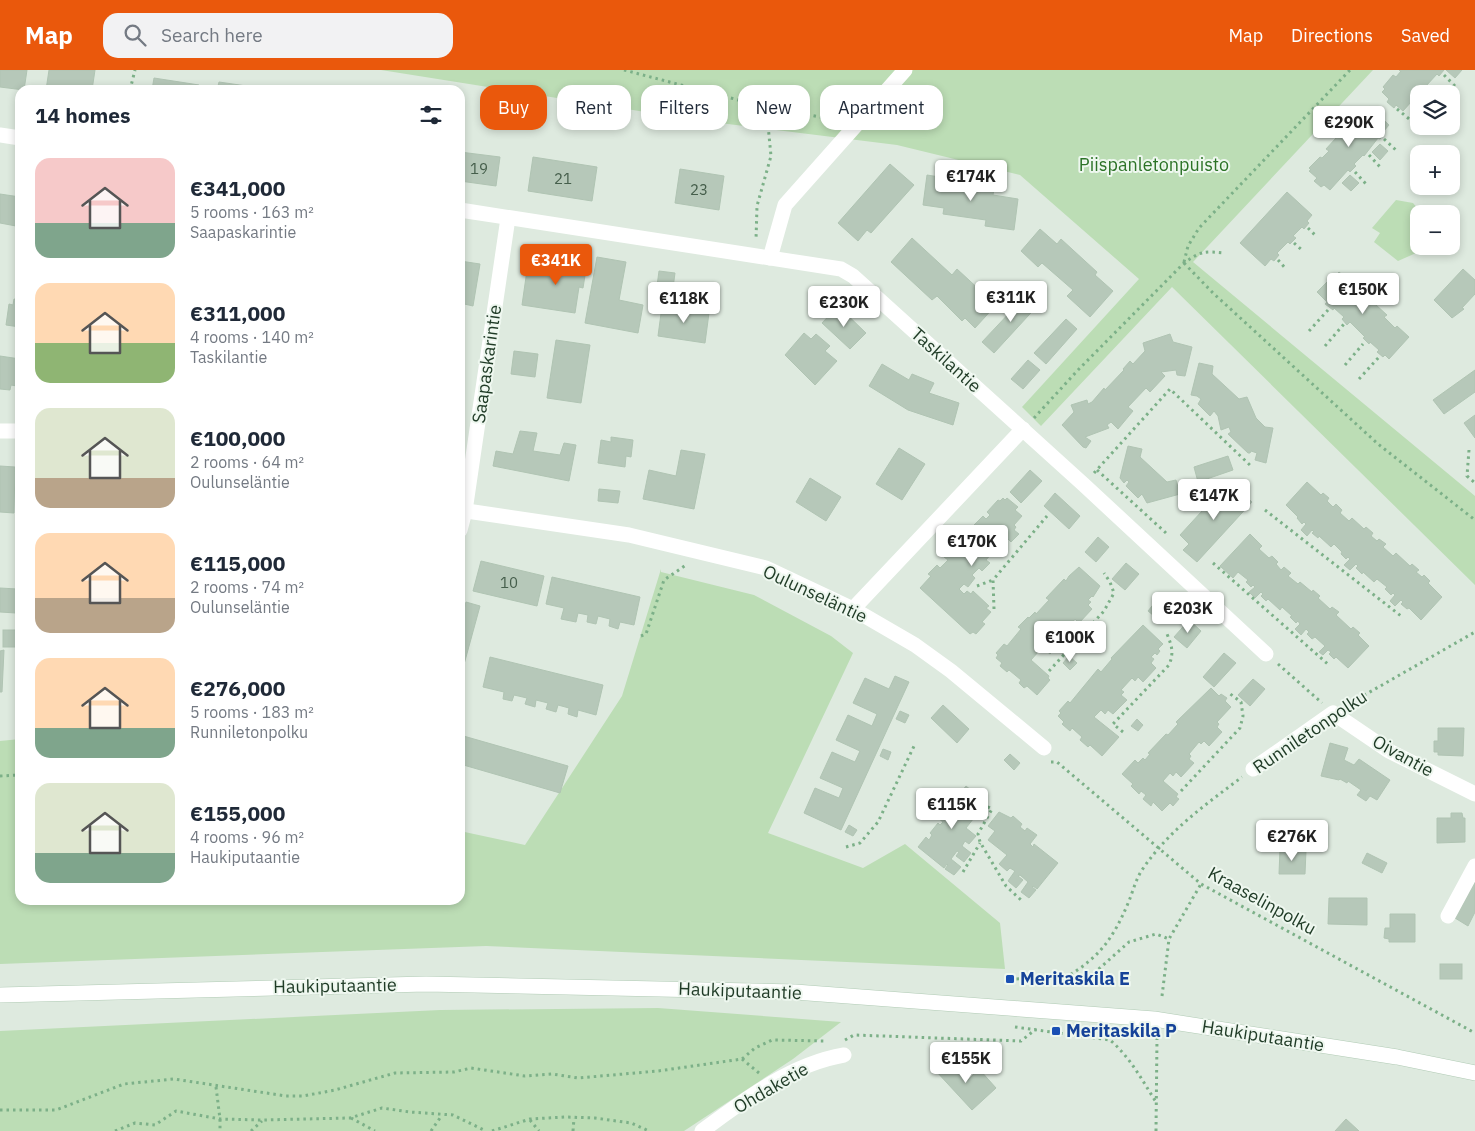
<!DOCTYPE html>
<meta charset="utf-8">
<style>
body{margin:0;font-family:"IBM Plex Sans",sans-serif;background:#f2f2f3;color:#1f2937;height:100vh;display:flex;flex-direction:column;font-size:19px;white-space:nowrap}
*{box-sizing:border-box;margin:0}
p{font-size:16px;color:#747a83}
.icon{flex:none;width:28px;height:28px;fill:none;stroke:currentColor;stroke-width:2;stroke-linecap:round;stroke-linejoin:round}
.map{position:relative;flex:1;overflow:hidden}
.panel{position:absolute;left:15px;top:15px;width:450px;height:820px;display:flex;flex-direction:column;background:#fff;border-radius:15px;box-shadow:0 2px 8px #0003}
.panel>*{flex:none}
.banner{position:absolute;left:480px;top:15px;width:475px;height:45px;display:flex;gap:10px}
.tools{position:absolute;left:1410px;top:15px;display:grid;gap:10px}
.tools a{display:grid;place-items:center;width:50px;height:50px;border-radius:10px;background:#fff;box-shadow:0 2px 8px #0003;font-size:25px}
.price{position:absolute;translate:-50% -42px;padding:0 11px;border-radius:5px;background:#fff;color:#222;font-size:16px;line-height:32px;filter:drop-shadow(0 1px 2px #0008)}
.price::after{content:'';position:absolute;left:50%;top:30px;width:15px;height:11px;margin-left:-8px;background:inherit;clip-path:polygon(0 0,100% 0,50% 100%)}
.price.active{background:#ea580c;color:#fff}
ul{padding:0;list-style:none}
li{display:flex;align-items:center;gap:15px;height:125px;padding:0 20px}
li span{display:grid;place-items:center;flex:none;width:140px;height:100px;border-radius:15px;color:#555}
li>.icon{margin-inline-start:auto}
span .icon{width:60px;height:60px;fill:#fffc;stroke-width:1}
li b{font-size:21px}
h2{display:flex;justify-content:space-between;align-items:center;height:60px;padding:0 20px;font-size:21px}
.tag{padding:0 18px;border-radius:15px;background:#fff;box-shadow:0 2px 8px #0003;font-size:18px;line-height:45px}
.tag.active{background:#ea580c;color:#fff}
header{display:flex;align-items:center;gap:30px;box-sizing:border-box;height:70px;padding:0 25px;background:#ea580c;color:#fff}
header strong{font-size:24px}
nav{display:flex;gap:28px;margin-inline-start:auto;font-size:18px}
.search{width:350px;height:45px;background:#f2f2f3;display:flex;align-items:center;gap:12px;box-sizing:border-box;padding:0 18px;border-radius:15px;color:#747a83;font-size:19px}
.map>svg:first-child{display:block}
.green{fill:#bcddb5}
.building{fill:#b6c8b9;stroke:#b0c4b3}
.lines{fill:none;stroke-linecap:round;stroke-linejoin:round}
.secondary-casing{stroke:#b1cbb5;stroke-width:16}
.path{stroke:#7cb088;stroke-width:3;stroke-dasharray:2.5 4;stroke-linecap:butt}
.minor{stroke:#fff;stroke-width:15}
.secondary{stroke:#fff;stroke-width:15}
.transit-dot{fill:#1a4fb4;stroke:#eef7ef;stroke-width:2}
.labels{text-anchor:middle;stroke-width:4;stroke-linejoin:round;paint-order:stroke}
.number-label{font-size:15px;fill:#455e4b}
.park-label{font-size:18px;fill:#2c7327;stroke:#eef7ef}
.street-label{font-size:18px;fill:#1f3b26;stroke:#eef7ef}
.transit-label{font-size:18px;font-weight:bold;fill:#164399;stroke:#eef7ef;text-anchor:start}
</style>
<header>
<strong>Map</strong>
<div class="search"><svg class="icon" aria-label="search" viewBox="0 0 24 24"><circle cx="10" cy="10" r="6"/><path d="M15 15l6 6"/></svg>Search here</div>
<nav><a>Map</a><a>Directions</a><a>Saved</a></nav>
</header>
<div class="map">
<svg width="1475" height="1061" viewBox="0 0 1475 1061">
<rect width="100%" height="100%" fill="#deeadf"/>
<g class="green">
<polygon points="381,0 1373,0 1193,192 1475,426 1475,515 1172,217 1041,356 1022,337 1139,209 1020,105 897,75 696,50"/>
<polygon points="1396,130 1413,133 1422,144 1419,144 1419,176 1429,176 1425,179 1398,191 1374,172 1380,163 1372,158"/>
<polygon points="661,499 661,502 754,525 831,566 853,583 768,763 863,798 905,774 1000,853 1005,899 486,876 0,894 0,671 20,669 20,830 460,830 460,761 525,775 622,626"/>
<polygon points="658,938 841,952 793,989 684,1061 0,1061 0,961 440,940"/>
</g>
<g class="building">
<polygon points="0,0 27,0 24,20 0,17"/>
<polygon points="49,0 95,0 92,20 46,20"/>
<polygon points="1399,0 1444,0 1439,6 1437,4 1426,16 1427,18 1422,24 1420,22 1403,41 1396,35 1394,38 1387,32 1389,29 1382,22 1385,19 1383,17 1393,5 1396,7 1401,1"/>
<polygon points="1446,0 1462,0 1455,8"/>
<polygon points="154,8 199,15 198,20 152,20"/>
<polygon points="219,12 260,18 259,20 217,20"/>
<polygon points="1369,36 1389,55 1383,62 1385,64 1380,69 1378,68 1364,86 1363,85 1354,94 1356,96 1350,102 1348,100 1330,120 1324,115 1321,117 1314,111 1317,108 1309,101 1311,100 1309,98 1320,87 1322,88 1329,81 1326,79 1345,58 1347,60 1358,48 1356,47 1365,37 1367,38"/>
<polygon points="1380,74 1388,81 1380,90 1372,82"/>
<polygon points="460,82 500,87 496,116 460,111"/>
<polygon points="533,87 597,97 592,131 528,121"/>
<polygon points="890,94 914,115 871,163 867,160 858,171 838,153"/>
<polygon points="680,99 724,106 719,140 675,133"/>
<polygon points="927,105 952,109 952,113 994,119 993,125 1018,129 1014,160 985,156 986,150 943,144 944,138 923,135"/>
<polygon points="1350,105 1359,113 1351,121 1342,113"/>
<polygon points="1287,122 1312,145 1307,151 1309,153 1304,159 1302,157 1293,166 1296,168 1290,174 1288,172 1277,183 1279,185 1274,191 1271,189 1265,196 1240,173"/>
<polygon points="0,124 20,127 16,156 0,153"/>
<polygon points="1040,159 1057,174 1061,169 1097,202 1095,205 1113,221 1090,247 1067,226 1073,220 1042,193 1038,197 1021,181"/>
<polygon points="912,168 952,205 957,199 996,235 975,258 965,248 962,251 937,226 932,230 891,192"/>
<polygon points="566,184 588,187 583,218 579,217 575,243 522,235 527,200 563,206"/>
<polygon points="597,187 626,192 619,230 643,235 638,263 585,253"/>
<polygon points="460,191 480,194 473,236 460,233"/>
<polygon points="1463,199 1475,210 1475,224 1462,238 1464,239 1452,248 1434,230"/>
<polygon points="659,201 675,203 671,233 655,231"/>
<polygon points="1339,202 1353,214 1351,217 1361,226 1364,224 1387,245 1384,247 1395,258 1397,256 1409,267 1389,289 1385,285 1383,287 1377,282 1379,280 1370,272 1369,274 1363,268 1365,267 1350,252 1347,255 1342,249 1344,247 1334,238 1333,240 1325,234 1327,232 1317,222 1336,203 1337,204"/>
<polygon points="1029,222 1040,233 994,283 982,272"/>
<polygon points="14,229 20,230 20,257 6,255 9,234 13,235"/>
<polygon points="662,236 709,243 705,273 658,266"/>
<polygon points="838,236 866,263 850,279 822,253"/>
<polygon points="1066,249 1077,259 1046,294 1034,283"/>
<polygon points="804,263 811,269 816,264 830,276 825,281 837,291 815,315 785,285"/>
<polygon points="1170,264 1173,272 1192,277 1185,306 1177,305 1176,300 1161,302 1165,306 1150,322 1146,318 1128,337 1133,341 1118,359 1111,352 1107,355 1109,358 1085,367 1091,371 1086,378 1083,377 1062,355 1074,342 1071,335 1087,330 1088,334 1092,332 1104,318 1105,320 1124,300 1123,299 1130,291 1133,294 1145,281 1143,273"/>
<polygon points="556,270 590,275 581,333 547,328"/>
<polygon points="514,281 538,284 535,307 511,304"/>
<polygon points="0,286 20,289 17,316 11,315 10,320 0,319"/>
<polygon points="1028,290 1040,300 1023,319 1011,309"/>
<polygon points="1199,293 1213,296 1212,304 1239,329 1247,327 1256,348 1265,357 1273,358 1266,393 1255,390 1257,383 1251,381 1250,383 1248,383 1228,364 1231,362 1229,357 1221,360 1218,346 1214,341 1210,346 1198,334 1201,329 1197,326 1191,325"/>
<polygon points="882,294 909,310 912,304 934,313 929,323 959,333 953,355 908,340 869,316"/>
<polygon points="1475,300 1475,322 1444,344 1433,330"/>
<polygon points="1475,345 1475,368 1464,353"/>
<polygon points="520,361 537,363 533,381 560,385 564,373 576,375 569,411 493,396 496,381 513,384"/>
<polygon points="611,367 633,370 631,387 626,386 625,397 598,393 601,370 611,372"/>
<polygon points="1128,376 1142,379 1140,387 1167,412 1176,410 1180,424 1147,433 1142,424 1138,428 1126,416 1129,412 1127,410 1124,413 1120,408"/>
<polygon points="899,378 925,394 902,430 876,414"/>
<polygon points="681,380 705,384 694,439 643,429 649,400 676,406"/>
<polygon points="1228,386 1233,400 1198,412 1194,397"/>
<polygon points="0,396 15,397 14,443 0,442"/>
<polygon points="1030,400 1042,411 1021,433 1010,422"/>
<polygon points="810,408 841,427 826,451 796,432"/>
<polygon points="1307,412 1321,425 1323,423 1329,428 1327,431 1333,437 1336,434 1342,440 1340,443 1349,451 1352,448 1364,459 1366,457 1373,463 1371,466 1377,471 1379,469 1386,474 1383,477 1393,486 1396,483 1410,496 1412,494 1419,500 1416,502 1422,507 1424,505 1430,511 1428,513 1442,527 1421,550 1409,538 1407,539 1401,534 1403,532 1401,530 1395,536 1390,531 1395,525 1393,523 1391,525 1385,519 1387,517 1377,509 1374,512 1363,502 1362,504 1356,498 1358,496 1356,494 1350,500 1344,495 1350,489 1348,487 1346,489 1341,484 1342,482 1334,474 1331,477 1319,466 1318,468 1312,463 1314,462 1312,460 1307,466 1301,460 1306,454 1304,452 1302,454 1297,448 1298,447 1286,435"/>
<polygon points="1236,413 1238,420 1252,432 1197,492 1183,480 1189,474 1180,465 1224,417"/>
<polygon points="599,419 620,421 618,433 598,431"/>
<polygon points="1055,423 1080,446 1069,459 1044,436"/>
<polygon points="1003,428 1005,430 1007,428 1018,437 1015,440 1022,446 1014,455 1016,457 1014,460 1019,464 1011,472 1007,468 1000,475 1003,479 997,486 993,482 986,490 990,493 982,501 979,498 972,505 975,508 968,517 964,514 959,519 964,524 967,521 971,524 973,521 989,536 986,538 991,542 982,552 985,554 976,564 973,562 970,564 920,518 931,506 928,504 937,495 940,498 948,490 944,487 953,477 956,481 963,474 959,471 968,462 971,465 977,458 974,455 983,446 986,449 990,445 987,442 998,430 1000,431"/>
<polygon points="1250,464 1262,476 1259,479 1269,488 1272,486 1278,492 1276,494 1281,500 1284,497 1291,503 1288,506 1298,514 1300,512 1312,522 1313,520 1320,526 1318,528 1330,539 1332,537 1339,542 1336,545 1351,559 1353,557 1360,563 1358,565 1369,576 1348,598 1336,587 1334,589 1329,584 1331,582 1328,580 1323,585 1319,582 1325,576 1315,567 1312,569 1307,564 1309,562 1306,559 1301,565 1295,559 1300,554 1298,551 1296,553 1290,547 1292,546 1282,537 1280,540 1268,529 1266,531 1261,526 1263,524 1261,522 1255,528 1249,522 1255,517 1253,515 1251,517 1246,512 1248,510 1238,502 1233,508 1220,496"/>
<polygon points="1098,467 1109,477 1096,492 1085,482"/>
<polygon points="481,491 544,506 537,536 473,521"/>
<polygon points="1126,493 1139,504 1125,520 1112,509"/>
<polygon points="1079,497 1100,516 1093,527 1092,526 1088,530 1091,532 1088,535 1092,539 1079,553 1075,549 1071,554 1068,551 1058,563 1060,565 1057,569 1061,572 1050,584 1044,579 1041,583 1039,581 1031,590 1049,606 1048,608 1050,610 1037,625 1027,616 1024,618 1019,613 1021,610 1009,600 1007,602 1000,596 1002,593 996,588 998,585 996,583 1004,574 1007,576 1021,559 1018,557 1028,547 1029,548 1035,542 1036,544 1049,530 1046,528 1064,509 1066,511 1069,506"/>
<polygon points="552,507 640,527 634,555 620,552 618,559 609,556 610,549 598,546 596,554 587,552 588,545 578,543 576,552 561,549 564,538 546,534"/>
<polygon points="0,518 17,519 16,543 0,542"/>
<polygon points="1161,525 1172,534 1159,550 1148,541"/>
<polygon points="466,532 480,536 460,609 460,554"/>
<polygon points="1189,550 1201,561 1187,578 1174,567"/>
<polygon points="1143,555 1163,574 1158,579 1160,581 1157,585 1155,583 1151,587 1154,589 1151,593 1156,598 1143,612 1138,607 1135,611 1132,608 1121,620 1124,622 1121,625 1127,630 1113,644 1108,640 1105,644 1101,640 1094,647 1119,667 1102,686 1090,675 1088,677 1080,670 1082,667 1072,658 1070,661 1062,654 1064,652 1058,646 1061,643 1059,641 1068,631 1070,633 1098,599 1101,602 1112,589 1111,588"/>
<rect x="3" y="560" width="16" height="17"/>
<polygon points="4,580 2,622 0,622 0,581"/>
<polygon points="1224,583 1236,593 1214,617 1203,607"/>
<polygon points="1069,586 1077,593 1070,600 1063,593"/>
<polygon points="490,587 603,615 596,645 578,640 577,647 568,644 569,638 558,635 556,642 546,639 548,633 536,630 535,637 525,634 527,628 514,625 512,631 503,629 504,622 483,617"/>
<polygon points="895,606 909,612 841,760 804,743 815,718 839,728 843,718 820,708 832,682 855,692 860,681 836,670 848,645 872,656 877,644 853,633 865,608 889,619"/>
<polygon points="1253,609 1265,619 1250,636 1238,625"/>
<polygon points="1211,618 1219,626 1221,624 1227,628 1225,631 1231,637 1217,652 1219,654 1217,657 1222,662 1209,676 1204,671 1201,674 1199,672 1189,684 1191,686 1189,689 1194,693 1181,707 1176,702 1173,706 1170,703 1163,711 1178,724 1176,727 1179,729 1173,736 1170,733 1162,741 1153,732 1151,736 1143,729 1146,725 1141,721 1139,724 1131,716 1133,714 1122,704 1135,690 1138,693 1143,688 1145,690 1150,684 1148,683 1166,664 1168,665 1178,654 1176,652"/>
<polygon points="943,635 969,659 957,673 931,648"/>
<polygon points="900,641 909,645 905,653 896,649"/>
<polygon points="1137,649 1143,655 1138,661 1131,656"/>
<polygon points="1438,658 1464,658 1463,686 1438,685 1438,682 1434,682 1434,671 1438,671"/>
<polygon points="460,665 568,696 560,723 460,694"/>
<polygon points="1330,673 1348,678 1344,690 1354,695 1359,689 1390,710 1377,730 1370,726 1366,731 1357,725 1361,720 1348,711 1347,713 1340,709 1339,710 1321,706"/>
<polygon points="883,679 891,682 888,690 880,686"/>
<polygon points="1010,684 1020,693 1014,700 1004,690"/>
<polygon points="966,716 977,725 972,732 981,739 966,758 976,766 969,774 965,771 962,776 971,783 964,792 956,786 959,782 957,781 951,789 961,797 954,805 945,799 948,795 947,794 944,798 918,777 926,767 929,770 932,765 930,763 938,753 940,755 943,752 934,745 941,735 944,737 947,734 944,732 952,722 955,724 959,719 962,721"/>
<polygon points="999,742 1011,748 1013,746 1022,754 1020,757 1025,761 1027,758 1037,765 1030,774 1033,777 1034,774 1058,793 1037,819 1033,816 1032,817 1036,820 1029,828 1021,822 1028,812 1020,805 1018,806 1023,810 1016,818 1008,811 1015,801 1010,798 1007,801 999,794 1007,785 988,770 995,761 988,756"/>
<polygon points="1451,743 1462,743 1463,748 1465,748 1465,772 1437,773 1437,748 1451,748"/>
<polygon points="849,755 857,760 853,766 845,762"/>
<polygon points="1280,779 1306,780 1305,804 1279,804"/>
<polygon points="1367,783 1387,793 1382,803 1362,793"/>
<polygon points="1475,811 1475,842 1468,856 1455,848"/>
<polygon points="1329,828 1367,828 1367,855 1328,854"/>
<polygon points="1390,844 1415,844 1415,872 1389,872 1389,869 1384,868 1385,858 1390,858"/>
<rect x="1440" y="894" width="22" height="15"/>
<polygon points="948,988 968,1010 979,999 996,1018 972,1040 935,1000"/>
<polygon points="1346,1049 1359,1061 1335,1061"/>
</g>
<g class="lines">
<g class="secondary-casing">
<polyline id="secondary" points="0,925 426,914 795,922 1154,949 1397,987 1475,1003"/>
</g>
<g class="path">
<polyline points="624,0 746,32 825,48 834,57"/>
<polyline points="1444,5 1456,17"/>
<polyline points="130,20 135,0"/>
<polyline points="1427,23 1428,24"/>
<polyline points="746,32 768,55 771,86 757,136 756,170"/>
<polyline points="1397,39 1419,57"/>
<polyline points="1384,69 1397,81"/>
<polyline points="1369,85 1381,98"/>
<polyline points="1355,102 1366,114"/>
<polyline points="1308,158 1317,167"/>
<polyline points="1294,173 1303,181"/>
<polyline points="1278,190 1286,199"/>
<polyline points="1184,192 1188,176 1199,158 1350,0"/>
<polyline points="1184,193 1213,223 1378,374 1475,450"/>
<polyline points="1309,261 1328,240"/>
<polyline points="1325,276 1344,254"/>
<polyline points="1345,295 1363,274"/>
<polyline points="1359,309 1379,287"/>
<path d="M 1034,348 L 1078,300 L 1184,193 C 1201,181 1204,181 1224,183"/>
<polyline points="1469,380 1467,406 1475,413"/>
<polyline points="1097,400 1166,463"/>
<polyline points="1094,403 1170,319 1252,397"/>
<polyline points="1265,440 1401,546"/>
<polyline points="1213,493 1330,596"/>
<polyline points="977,516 993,510"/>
<polyline points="994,539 993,510 1047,446"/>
<polyline points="641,566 646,564 664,510 686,495"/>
<polyline points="1278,594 1322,633"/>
<polyline points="1049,601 1104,541 1114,523 1110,512 1104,503"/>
<polyline points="1347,635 1475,562"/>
<path d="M 1123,662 L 1113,654 L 1169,595 C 1174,583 1172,576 1167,564"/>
<polyline points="1051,692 1057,692 1201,814 1475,963"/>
<polyline points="0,706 20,705"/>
<polyline points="1181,721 1240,658 1243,646 1241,632 1229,623"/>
<polyline points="976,731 992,739 978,764 980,772 1006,816 1021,830"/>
<polyline points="846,777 860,773 878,752 915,674"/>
<polyline points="963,802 980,773"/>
<path d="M 1065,908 C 1100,887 1113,869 1129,831 C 1133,821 1136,809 1142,800 C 1168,761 1205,735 1242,707"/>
<polyline points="1010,909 1065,908 1092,905 1129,872 1156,864 1169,869"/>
<polyline points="1162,926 1169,869 1201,814"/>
<path d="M 1015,957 L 1110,970 C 1130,987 1142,1010 1156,1032"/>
<polyline points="845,970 854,965 1021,971 1036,959"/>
<polyline points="742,989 759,1003"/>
<polyline points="216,1017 220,1049 220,1061"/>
<polyline points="0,1040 56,1040 124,1014 174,1009 286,1026 303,1026 335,1020 395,1003 454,1002 471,998 525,1006 552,1004 578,1008 658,1001 742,989 755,978 772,970 827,971"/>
<polyline points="351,1048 375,1061"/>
<polyline points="530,1050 539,1061"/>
<polyline points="115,1061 135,1053 155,1055 176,1041 220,1049 263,1050 350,1048 382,1038 410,1042 453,1045 486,1061"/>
<polyline points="251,1061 262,1051"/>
<polyline points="431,1061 442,1045"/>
<polyline points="492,1061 530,1049 565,1047 595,1048 631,1053 649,1061"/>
<polyline points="573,1061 574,1048"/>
<polyline points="1156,1061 1157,967"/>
</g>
<g class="minor">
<polyline points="0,65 20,68"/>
<polyline points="460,140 841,199 853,206 1083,414 1266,584"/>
<polyline points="770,188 785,135 905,0"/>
<polyline points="0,361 20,361"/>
<polyline points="460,440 629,465 766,498 853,539 915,575 951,601 1044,678"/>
<polyline points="460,460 465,441 508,148"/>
<polyline points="853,539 1023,359"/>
<polyline points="1253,699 1333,643 1389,681 1475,724"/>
<polyline points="1448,846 1475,796"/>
<path d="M 702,1061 C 744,1030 791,994 844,985"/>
</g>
<use href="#secondary" class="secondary"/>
</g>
<g class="transit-dot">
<rect x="1005" y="904" width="10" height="10" rx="2.5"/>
<rect x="1051" y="956" width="10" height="10" rx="2.5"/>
</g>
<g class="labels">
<g class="number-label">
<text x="479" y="104">19</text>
<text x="563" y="114">21</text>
<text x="699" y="125">23</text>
<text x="509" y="518">10</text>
</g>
<g class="park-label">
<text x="1154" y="101">Piispanletonpuisto</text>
</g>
<g class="street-label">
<text transform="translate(946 290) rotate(42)" y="6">Taskilantie</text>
<text transform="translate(487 294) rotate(-82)" y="6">Saapaskarintie</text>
<text transform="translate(815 524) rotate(25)" y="6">Oulunseläntie</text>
<text transform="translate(1310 662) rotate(-34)" y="6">Runniletonpolku</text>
<text transform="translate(1403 686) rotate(29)" y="6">Oivantie</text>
<text transform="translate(1262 831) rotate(29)" y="6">Kraaselinpolku</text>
<text transform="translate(335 916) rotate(-1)" y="6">Haukiputaantie</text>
<text transform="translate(740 921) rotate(2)" y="6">Haukiputaantie</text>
<text transform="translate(1263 966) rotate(9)" y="6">Haukiputaantie</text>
<text transform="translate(771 1018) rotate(-30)" y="6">Ohdaketie</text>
</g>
<g class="transit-label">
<text x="1020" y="915">Meritaskila E</text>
<text x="1066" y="967">Meritaskila P</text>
</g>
</g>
</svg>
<div class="tools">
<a><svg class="icon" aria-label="layers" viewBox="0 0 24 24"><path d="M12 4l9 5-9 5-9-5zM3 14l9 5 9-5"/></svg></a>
<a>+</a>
<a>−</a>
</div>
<b class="price" style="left:1349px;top:78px">€290K</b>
<b class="price" style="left:971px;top:132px">€174K</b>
<b class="price active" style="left:556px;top:216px">€341K</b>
<b class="price" style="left:1363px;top:245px">€150K</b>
<b class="price" style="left:1011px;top:253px">€311K</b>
<b class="price" style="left:684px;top:254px">€118K</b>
<b class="price" style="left:844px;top:258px">€230K</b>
<b class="price" style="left:1214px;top:451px">€147K</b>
<b class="price" style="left:972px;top:497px">€170K</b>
<b class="price" style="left:1188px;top:564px">€203K</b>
<b class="price" style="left:1070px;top:593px">€100K</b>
<b class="price" style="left:952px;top:760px">€115K</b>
<b class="price" style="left:1292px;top:792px">€276K</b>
<b class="price" style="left:966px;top:1014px">€155K</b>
<div class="banner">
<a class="tag active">Buy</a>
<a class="tag">Rent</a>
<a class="tag">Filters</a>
<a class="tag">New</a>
<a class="tag">Apartment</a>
</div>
<section class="panel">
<h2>14 homes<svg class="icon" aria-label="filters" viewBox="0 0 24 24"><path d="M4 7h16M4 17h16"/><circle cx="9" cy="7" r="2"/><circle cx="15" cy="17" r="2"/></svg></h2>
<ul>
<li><span style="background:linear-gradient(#f6c9c9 65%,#7fa58c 0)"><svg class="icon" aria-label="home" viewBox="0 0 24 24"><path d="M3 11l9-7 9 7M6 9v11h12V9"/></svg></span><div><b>€341,000</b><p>5 rooms · 163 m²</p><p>Saapaskarintie</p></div></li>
<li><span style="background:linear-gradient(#ffd9b3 60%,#8fb573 0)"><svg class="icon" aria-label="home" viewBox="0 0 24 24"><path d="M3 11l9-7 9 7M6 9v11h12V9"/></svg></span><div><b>€311,000</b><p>4 rooms · 140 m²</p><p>Taskilantie</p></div></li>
<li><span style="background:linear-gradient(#dfe7d0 70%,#b9a48a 0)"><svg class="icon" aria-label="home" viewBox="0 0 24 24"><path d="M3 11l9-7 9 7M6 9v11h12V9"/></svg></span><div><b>€100,000</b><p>2 rooms · 64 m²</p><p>Oulunseläntie</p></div></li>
<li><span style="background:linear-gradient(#ffd9b3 65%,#b9a48a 0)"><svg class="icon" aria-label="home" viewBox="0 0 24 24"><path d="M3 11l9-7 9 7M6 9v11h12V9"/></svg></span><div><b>€115,000</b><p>2 rooms · 74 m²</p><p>Oulunseläntie</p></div></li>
<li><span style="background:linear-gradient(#ffd9b3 70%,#7fa58c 0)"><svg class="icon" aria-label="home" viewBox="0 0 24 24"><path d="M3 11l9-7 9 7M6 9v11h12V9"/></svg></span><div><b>€276,000</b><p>5 rooms · 183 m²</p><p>Runniletonpolku</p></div></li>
<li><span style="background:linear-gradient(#dfe7d0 70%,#7fa58c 0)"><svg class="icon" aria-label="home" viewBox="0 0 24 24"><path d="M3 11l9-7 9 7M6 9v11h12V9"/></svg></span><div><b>€155,000</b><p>4 rooms · 96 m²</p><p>Haukiputaantie</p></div></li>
</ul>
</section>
</div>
